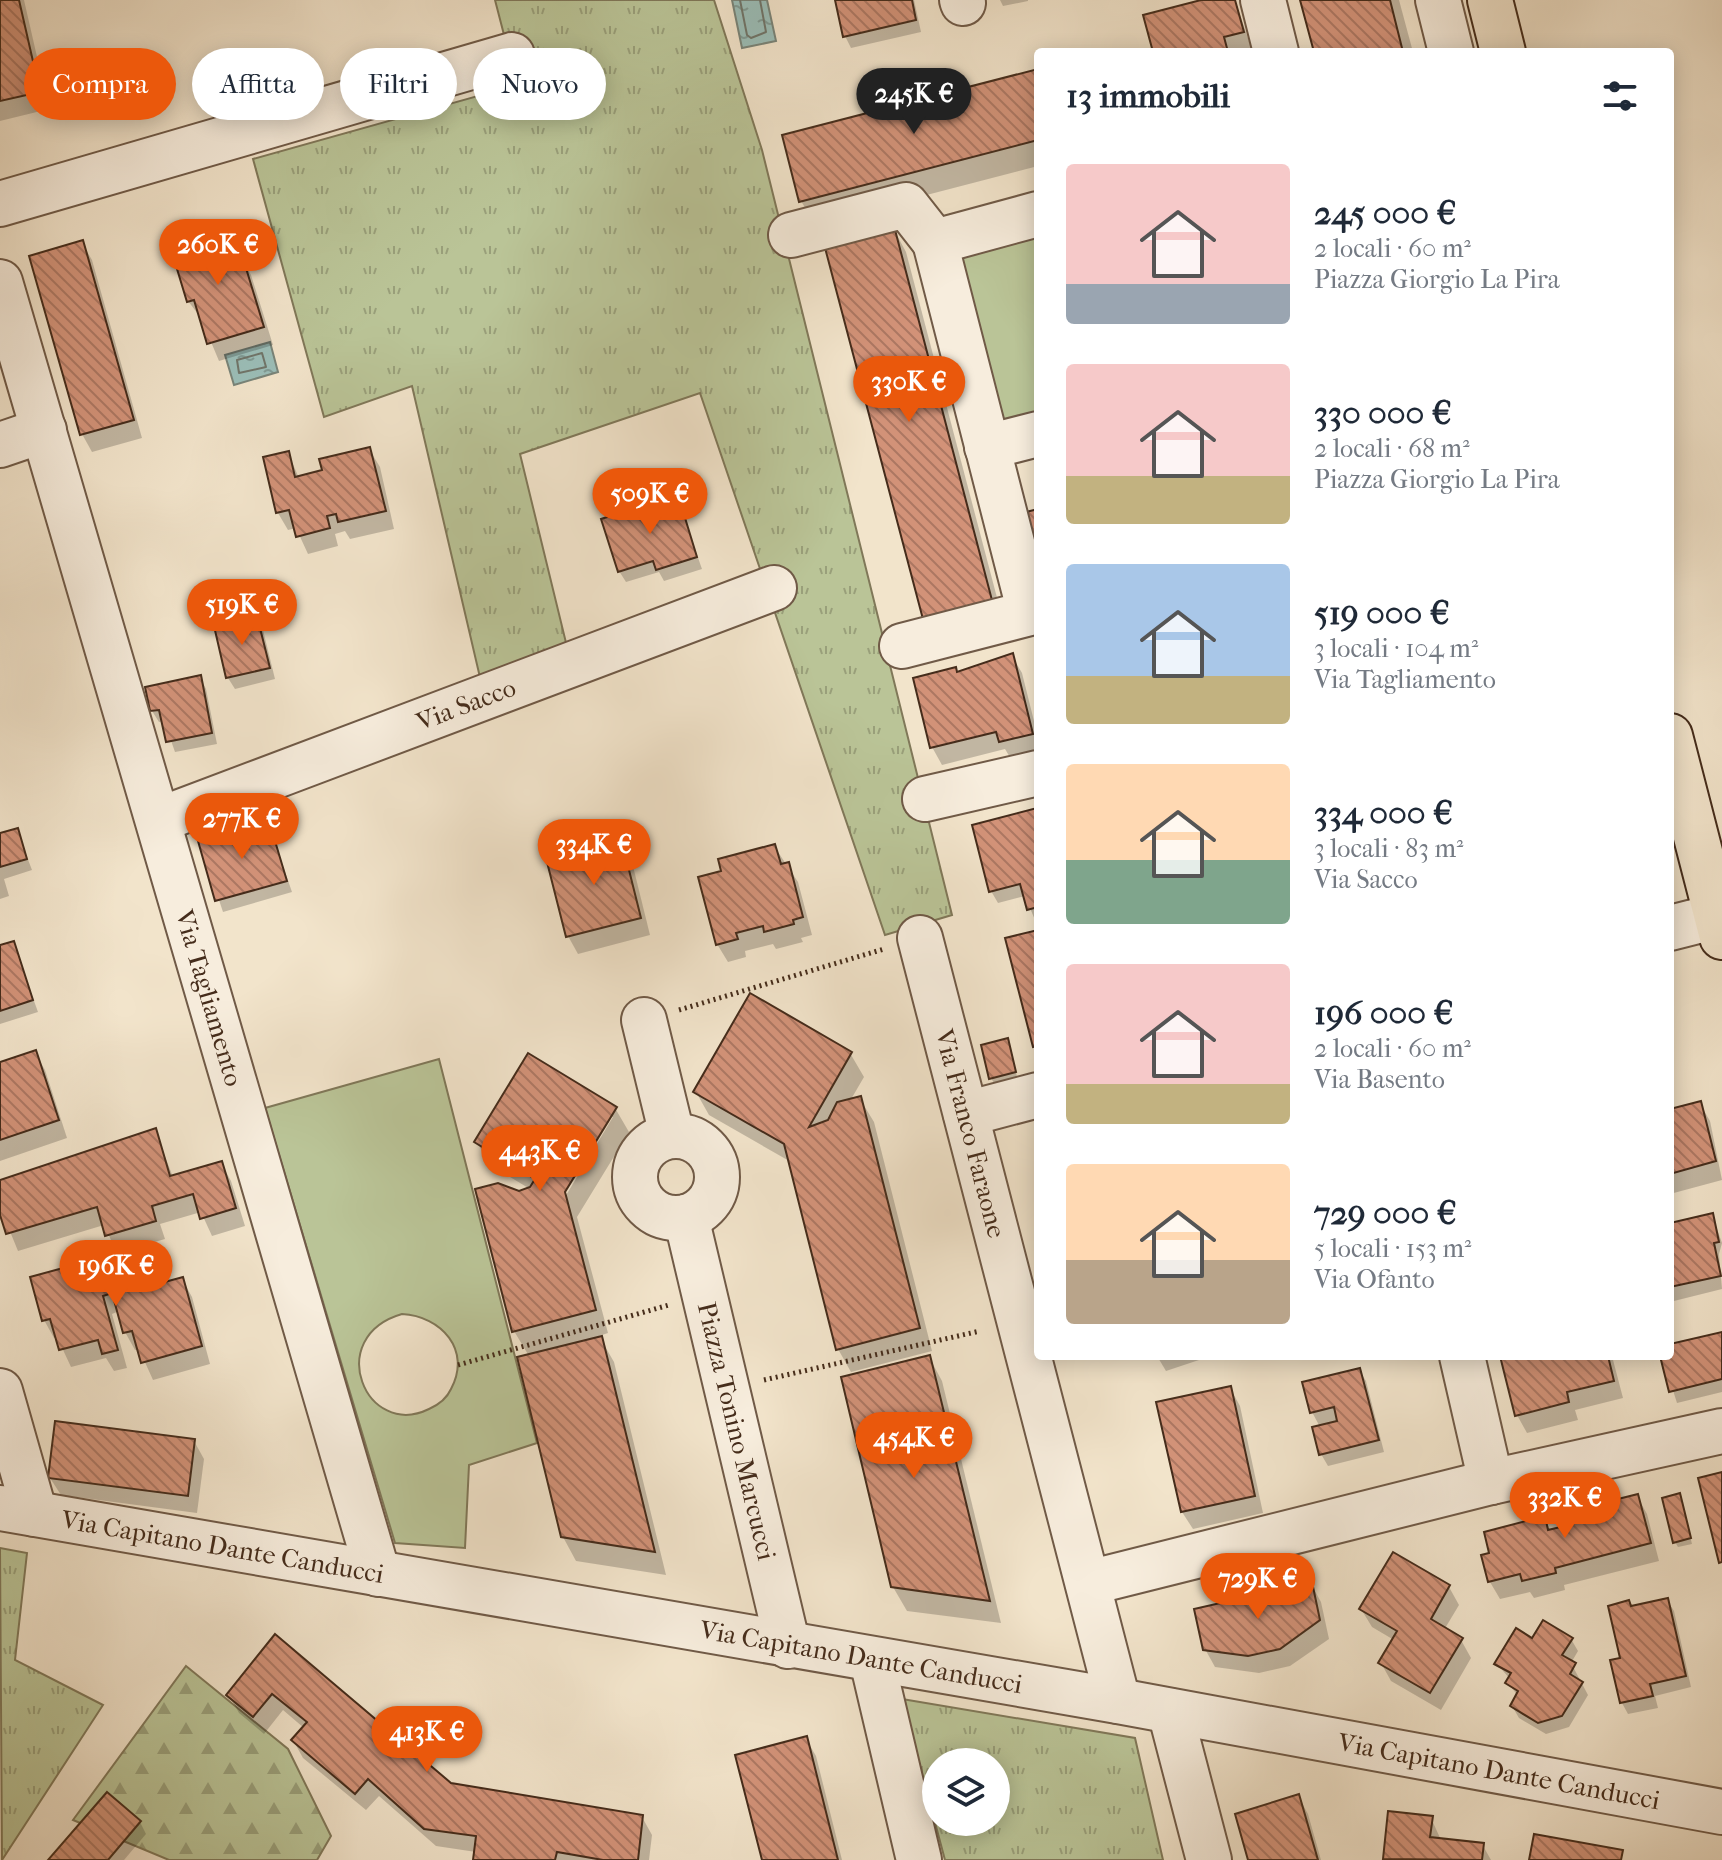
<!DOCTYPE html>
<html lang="it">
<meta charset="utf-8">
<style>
body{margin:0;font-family:"IM FELL French Canon",serif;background:#f2f2f3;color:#1f2937;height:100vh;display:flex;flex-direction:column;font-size:30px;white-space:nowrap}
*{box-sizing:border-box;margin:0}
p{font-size:26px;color:#747a83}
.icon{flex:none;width:44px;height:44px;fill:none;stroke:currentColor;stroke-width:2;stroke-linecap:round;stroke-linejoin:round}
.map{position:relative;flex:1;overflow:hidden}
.side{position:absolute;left:1034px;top:48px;width:640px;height:1312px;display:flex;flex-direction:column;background:#fff;border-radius:8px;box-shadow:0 4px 20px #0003}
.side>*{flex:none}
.hud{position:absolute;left:24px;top:48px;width:760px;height:72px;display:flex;gap:16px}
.controls{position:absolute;left:922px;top:1748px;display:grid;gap:16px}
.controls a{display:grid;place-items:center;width:88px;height:88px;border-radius:50%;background:#fff;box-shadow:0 4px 20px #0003;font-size:40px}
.price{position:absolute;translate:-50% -68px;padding:0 18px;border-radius:28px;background:#ea580c;color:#fff;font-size:26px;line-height:52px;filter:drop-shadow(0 2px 4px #0008)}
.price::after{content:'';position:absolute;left:50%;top:48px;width:24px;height:18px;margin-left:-12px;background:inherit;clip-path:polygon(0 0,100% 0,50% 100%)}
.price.current{background:#222;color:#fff}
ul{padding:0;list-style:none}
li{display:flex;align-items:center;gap:24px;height:200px;padding:0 32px}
li span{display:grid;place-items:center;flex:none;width:224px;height:160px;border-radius:8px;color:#555}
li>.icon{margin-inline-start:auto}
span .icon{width:96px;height:96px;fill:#fffc;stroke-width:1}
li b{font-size:34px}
h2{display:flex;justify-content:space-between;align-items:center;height:96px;padding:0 32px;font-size:34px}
.pill{padding:0 28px;border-radius:36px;background:#fff;box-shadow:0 4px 20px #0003;font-size:28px;line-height:72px}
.pill.current{background:#ea580c;color:#fff}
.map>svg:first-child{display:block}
.grass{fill:url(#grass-tufts);stroke:#807859;stroke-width:2;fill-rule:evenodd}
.forest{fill:url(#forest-firs);stroke:#807859;stroke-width:2}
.park{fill:#bac497;stroke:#807859;stroke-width:2;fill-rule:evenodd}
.water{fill:url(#water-ripples);stroke:#798479;stroke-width:2}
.shadow{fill:#0003;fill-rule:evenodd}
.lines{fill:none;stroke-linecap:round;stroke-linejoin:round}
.shore{stroke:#70756a;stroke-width:2}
.building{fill:url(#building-back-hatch);stroke:#452c1b;stroke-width:2}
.minor-casing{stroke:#705a47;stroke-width:48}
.major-casing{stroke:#452c1b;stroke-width:48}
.path{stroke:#452c1b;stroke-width:5;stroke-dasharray:2 4;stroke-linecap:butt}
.minor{stroke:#f7eddd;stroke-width:44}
.major{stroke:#f2e4cb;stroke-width:44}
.labels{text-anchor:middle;stroke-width:7;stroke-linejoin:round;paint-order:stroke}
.street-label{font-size:26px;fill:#452c1b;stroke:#f7eddd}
</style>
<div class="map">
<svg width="1722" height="1860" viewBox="0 0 1722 1860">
<defs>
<pattern id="grass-tufts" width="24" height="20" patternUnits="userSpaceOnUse" patternTransform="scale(2)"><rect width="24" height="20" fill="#bac497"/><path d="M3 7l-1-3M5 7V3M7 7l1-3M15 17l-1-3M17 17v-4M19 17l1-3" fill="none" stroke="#999f7a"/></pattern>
<pattern id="forest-firs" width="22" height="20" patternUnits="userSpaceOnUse" patternTransform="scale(2)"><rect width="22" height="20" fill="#bac497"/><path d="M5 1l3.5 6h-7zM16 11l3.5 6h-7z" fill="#999f7a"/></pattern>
<pattern id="water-ripples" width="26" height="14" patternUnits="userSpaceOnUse" patternTransform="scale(2)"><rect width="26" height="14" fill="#9bbeb8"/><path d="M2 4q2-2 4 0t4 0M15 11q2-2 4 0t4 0" fill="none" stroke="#809b95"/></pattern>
<pattern id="building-back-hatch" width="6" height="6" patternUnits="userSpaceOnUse" patternTransform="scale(2)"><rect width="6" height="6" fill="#d29278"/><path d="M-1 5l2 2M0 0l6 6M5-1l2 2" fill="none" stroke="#ac7762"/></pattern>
</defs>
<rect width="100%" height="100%" fill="#f2e4cb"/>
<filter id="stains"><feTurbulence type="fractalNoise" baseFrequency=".0025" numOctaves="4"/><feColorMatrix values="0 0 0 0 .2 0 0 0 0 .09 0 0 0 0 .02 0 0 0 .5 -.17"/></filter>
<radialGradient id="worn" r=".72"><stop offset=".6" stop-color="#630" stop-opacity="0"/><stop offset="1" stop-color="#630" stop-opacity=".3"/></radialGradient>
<g class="grass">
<polygon points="495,0 714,0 762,150 952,915 885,935 700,393 520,454 569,655 482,686 412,386 324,417 253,159 517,85"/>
<polygon points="0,1548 27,1553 15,1660 103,1705 2,1860"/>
<path d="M 902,1699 L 1135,1738 L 1163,1860 L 945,1860 ZM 936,1762 L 996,1762 L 996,1822 L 936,1822 Z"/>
</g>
<polygon class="forest" points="186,1666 288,1749 331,1836 317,1860 169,1860 73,1820"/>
<g class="park">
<polygon points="1038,231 1038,421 1004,430 958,252"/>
<path d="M 439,1059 L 537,1443 L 469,1465 L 465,1548 L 395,1543 L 265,1108 ZM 402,1314 C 441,1316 472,1350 451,1389 C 447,1398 438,1405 429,1409 C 366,1440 323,1337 402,1314 Z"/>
</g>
<g class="water">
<polygon points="732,0 767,0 776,41 742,48"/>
<polygon points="270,342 278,372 234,385 225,355"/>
</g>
<g class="shadow">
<polygon points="0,0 24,0 49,109 0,121"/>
<polygon points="837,0 914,0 921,32 851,48 845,36"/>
<polygon points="1000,0 1028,0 1028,1 1003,6"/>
<polygon points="1209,0 1235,0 1252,50 1155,52"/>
<polygon points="1302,0 1399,0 1413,52 1316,52"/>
<polygon points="1038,71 1038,166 815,224 801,201"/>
<polygon points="893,228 906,252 1005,628 939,645"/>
<polygon points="228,233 251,275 273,345 219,361 201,318 188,301"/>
<polygon points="82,243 92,260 142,438 92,452 82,434"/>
<polygon points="369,449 380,467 394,529 350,539 345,531 335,534 338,546 308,554 296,528 288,530 278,513 288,453 299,478 324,472"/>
<polygon points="677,498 702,569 664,581 659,572 626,582 619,571"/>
<polygon points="256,618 263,630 275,679 235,689 228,678 216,628"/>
<polygon points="1012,656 1022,673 1038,737 1038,752 1011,759 1005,749 942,765 932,747 958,674 991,666 990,661"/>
<polygon points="200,677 206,689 217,744 175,752 164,721 159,722 152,711"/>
<polygon points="1036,811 1038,920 1035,920 1025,896 998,903 991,891"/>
<polygon points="268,823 292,892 223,912 200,843"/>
<polygon points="17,831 32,870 4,879 9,896 0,899 0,836"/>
<polygon points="620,836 630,854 650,935 578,954 568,936 585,855"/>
<polygon points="774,846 798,882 812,935 801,938 803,942 776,949 773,944 745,951 746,957 728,962 717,944 724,873"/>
<polygon points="13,943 38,1012 0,1024 0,947"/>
<polygon points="1010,1045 1017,1077 994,1083 991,1078"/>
<polygon points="35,1053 45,1070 67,1138 0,1161 0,1064"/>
<polygon points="850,1053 864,1077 850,1101 860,1099 874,1122 932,1351 851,1372 838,1349 791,1162 709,1115 696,1092"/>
<polygon points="1700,1104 1710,1121 1722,1180 1670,1194 1670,1111"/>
<path d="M 615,1108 L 629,1132 L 577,1217 L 608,1333 L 599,1336 L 614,1362 L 666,1575 L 576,1561 L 563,1537 L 529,1356 L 514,1331 L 519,1193 L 530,1189 L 490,1165 L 477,1142 ZM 609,1117 L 613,1117 L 562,1202 L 558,1200 Z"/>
<polygon points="155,1131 173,1177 221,1163 231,1181 245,1226 212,1236 201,1212 160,1224 165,1239 127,1250 143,1290 182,1279 192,1297 210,1364 153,1380 139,1349 135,1350 125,1332 119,1311 112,1314 127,1368 114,1371 106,1358 71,1367 57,1337 54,1338 44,1320 118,1255 104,1225 18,1251 0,1207 0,1182"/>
<polygon points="1712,1215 1722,1243 1719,1254 1722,1289 1670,1302 1670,1225"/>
<polygon points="1722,1334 1722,1392 1677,1403 1662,1356 1670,1356 1670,1346"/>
<polygon points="1157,1356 1211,1356 1166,1371"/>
<polygon points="1502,1356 1612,1356 1623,1398 1575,1410 1578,1420 1527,1433 1517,1415"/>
<polygon points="929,1357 942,1381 1001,1623 907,1611 893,1587"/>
<polygon points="1359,1370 1366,1381 1384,1452 1328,1466 1321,1454 1320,1427 1312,1412"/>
<polygon points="1230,1388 1240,1406 1263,1513 1193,1529 1182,1512"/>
<polygon points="194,1441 204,1459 197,1513 61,1495 50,1478"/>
<polygon points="1637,1496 1647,1514 1659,1561 1564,1585 1565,1590 1534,1598 1530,1592 1500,1599 1490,1582 1484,1557 1544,1518 1551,1531 1576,1525"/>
<polygon points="1681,1501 1692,1544 1678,1547 1675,1542"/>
<polygon points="1394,1554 1449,1587 1459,1605 1444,1630 1461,1640 1471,1658 1441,1710 1391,1681 1381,1663 1394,1640 1372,1627 1361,1609"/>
<polygon points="1311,1584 1321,1602 1329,1639 1290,1666 1259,1673 1215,1667 1205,1649"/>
<polygon points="1667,1600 1674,1611 1691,1687 1655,1696 1658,1708 1628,1714 1622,1703 1612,1662 1623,1660 1632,1608"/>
<polygon points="275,1637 450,1785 642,1817 652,1835 649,1860 475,1860 476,1852 436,1846 379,1796 366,1810 303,1758 293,1740 304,1728 283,1710 264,1734 239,1713 229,1695"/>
<polygon points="1571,1639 1578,1651 1571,1663 1588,1695 1569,1727 1546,1734 1519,1718 1512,1706 1518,1696 1508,1683 1510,1679 1497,1664 1533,1640"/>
<polygon points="806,1739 816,1756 842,1860 764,1860"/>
<polygon points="1298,1796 1308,1814 1321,1860 1250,1860"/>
<polygon points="1431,1818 1441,1840 1482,1844 1491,1860 1386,1860"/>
<polygon points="140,1822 146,1834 124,1860 51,1860"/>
</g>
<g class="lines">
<g class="shore">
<polyline points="740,0 747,35 751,38 766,32 760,0"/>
<polygon points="262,353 266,367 239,373 237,360"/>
</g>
</g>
<g class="building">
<polygon points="0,0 19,0 40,92 0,101"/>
<polygon points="835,0 912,0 916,20 843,37"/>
<polygon points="1201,0 1235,0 1244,32 1224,37 1228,52 1153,52 1143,15"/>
<polygon points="1300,0 1390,0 1403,52 1314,52"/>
<polygon points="1038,69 1038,140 799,202 782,135"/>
<polygon points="894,226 993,604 924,623 824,244"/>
<polygon points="229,231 236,257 242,255 264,327 207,344 194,300 187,302 171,249"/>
<polygon points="83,240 134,420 80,435 29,256"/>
<polygon points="370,447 386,511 338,522 336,514 327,516 330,528 296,537 289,510 276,513 263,457 289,451 295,477 322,470 319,459"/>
<polygon points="678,495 697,557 656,570 653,561 618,572 601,519"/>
<polygon points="1038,509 1038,556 1026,512"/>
<polygon points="257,616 270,668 226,678 214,626"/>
<polygon points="1013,653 1033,734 999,742 996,732 930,748 913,678 956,667 957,672"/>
<polygon points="201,675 212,733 166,742 159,710 150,711 145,687"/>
<polygon points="1037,808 1038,907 1027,910 1020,884 989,892 972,825"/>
<polygon points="269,821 287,881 215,901 198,841"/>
<polygon points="18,828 27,859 0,867 0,833"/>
<polygon points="620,834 641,918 566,937 547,862 583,853 580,844"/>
<polygon points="775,844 781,864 789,862 803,917 793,920 794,924 764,932 763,926 736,933 738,939 716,945 698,877 721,871 718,859"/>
<polygon points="1038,930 1038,1046 1033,1047 1005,938"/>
<polygon points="14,941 33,1000 0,1011 0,945"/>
<polygon points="750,993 852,1052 809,1127 828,1120 837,1102 861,1096 920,1328 836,1350 784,1144 693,1092"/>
<polygon points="1008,1038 1016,1072 989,1079 981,1045"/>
<polygon points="36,1050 59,1120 0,1140 0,1062"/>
<polygon points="528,1053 617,1107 565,1192 596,1310 512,1332 475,1189 498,1183 519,1191 530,1187 535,1179 474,1142"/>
<polygon points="1701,1101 1716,1161 1670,1174 1670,1109"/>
<polygon points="156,1128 170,1176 222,1161 236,1208 200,1219 193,1194 152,1206 156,1221 105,1236 97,1207 6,1234 0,1215 0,1180"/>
<polygon points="1713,1213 1719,1242 1714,1243 1721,1276 1670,1287 1670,1223"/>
<polygon points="129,1250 139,1289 183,1277 202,1346 141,1363 132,1331 123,1333 112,1293 103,1296 118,1350 102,1354 98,1340 59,1350 50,1319 42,1321 30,1277"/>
<polygon points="1722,1332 1722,1379 1669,1392 1660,1356 1670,1356 1670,1344"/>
<polygon points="602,1336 655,1552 561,1537 517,1357"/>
<polygon points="930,1355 990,1601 891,1587 841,1377"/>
<polygon points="1500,1356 1608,1356 1614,1381 1567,1392 1569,1402 1515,1416"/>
<polygon points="1360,1368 1379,1440 1319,1455 1312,1427 1337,1421 1334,1407 1310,1413 1302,1382"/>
<polygon points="1231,1386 1255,1496 1181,1512 1156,1402"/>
<polygon points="55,1421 195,1439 188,1496 48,1478"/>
<polygon points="1722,1472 1722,1562 1719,1563 1698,1478"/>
<polygon points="1680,1493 1691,1538 1673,1543 1662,1498"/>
<polygon points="1638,1494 1651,1543 1555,1568 1556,1573 1522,1581 1520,1574 1488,1582 1481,1555 1489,1553 1484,1532 1545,1516 1548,1530 1573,1524 1570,1511"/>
<polygon points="1393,1552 1450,1585 1431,1619 1463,1638 1430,1693 1378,1663 1397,1631 1359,1609"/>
<polygon points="1312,1582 1320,1620 1280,1649 1248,1656 1203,1650 1194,1609"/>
<polygon points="1668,1598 1686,1676 1650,1684 1653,1696 1620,1703 1610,1660 1620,1658 1608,1606 1629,1600 1631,1606"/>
<polygon points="1543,1620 1573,1638 1562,1655 1576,1663 1570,1674 1583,1682 1562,1716 1538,1723 1510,1706 1518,1691 1505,1683 1511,1673 1494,1664 1516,1628 1532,1638"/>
<polygon points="275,1634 451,1783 643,1815 638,1860 603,1860 557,1852 555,1860 473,1860 476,1836 424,1829 368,1779 355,1794 291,1740 307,1722 272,1694 253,1717 226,1695"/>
<polygon points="807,1736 838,1860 762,1860 735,1755"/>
<polygon points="107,1792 141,1821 108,1860 48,1860"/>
<polygon points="1299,1794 1318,1860 1248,1860 1235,1814"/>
<polygon points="1388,1811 1433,1816 1430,1837 1484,1843 1482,1860 1383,1859"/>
<polygon points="1534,1834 1623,1850 1621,1860 1529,1860"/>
</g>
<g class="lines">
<g class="minor-casing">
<g id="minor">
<polyline points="962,0 963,3"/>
<polyline points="1263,0 1276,52"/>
<polyline points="1438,0 1451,52"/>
<polyline points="0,204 512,55"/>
<polyline points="791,235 906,205 935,242 1038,214"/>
<path id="s1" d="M 0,282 L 378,1574"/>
<polyline points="0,445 44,430"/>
<polyline points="987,447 1038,434"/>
<polyline points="902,646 1030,613 935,242"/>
<polyline points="925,799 1038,773"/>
<path id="s2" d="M 159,820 L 774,588"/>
<polyline points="1670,928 1717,916"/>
<path id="s3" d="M 920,938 L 1118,1701"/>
<polyline points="644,1020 672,1135"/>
<polyline points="966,1114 1038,1095"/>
<circle cx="676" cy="1177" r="41"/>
<path id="s4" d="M 686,1217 L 788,1646"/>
<polyline points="1462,1356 1491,1482"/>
<polyline points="0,1391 35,1514"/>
<path id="s5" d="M 0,1508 L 1118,1701 L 1722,1812"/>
<polyline points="1088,1583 1491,1482 1722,1431"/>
<polyline points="872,1660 919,1860"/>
<polyline points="1170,1711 1209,1860"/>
</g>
</g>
<g class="major-casing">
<g id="major">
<polyline points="1490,0 1503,52"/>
<polyline points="1670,736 1722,937"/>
</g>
</g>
<g class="path">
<polyline points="679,1010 884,949"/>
<polyline points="458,1365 669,1305"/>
<polyline points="764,1380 980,1331"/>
</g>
<use href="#minor" class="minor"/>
<use href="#major" class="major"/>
</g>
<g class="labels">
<g class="street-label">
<text dy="9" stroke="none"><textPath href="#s2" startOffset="328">Via Sacco</textPath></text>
<text dy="9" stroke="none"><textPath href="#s1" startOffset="746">Via Tagliamento</textPath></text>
<text dy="9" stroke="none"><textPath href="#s3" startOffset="202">Via Franco Faraone</textPath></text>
<text dy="9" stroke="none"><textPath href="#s4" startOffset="220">Piazza Tonino Marcucci</textPath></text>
<text dy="9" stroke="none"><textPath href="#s5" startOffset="226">Via Capitano Dante Canducci</textPath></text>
<text dy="9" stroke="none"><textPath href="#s5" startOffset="874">Via Capitano Dante Canducci</textPath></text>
<text dy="9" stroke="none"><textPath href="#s5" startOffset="1522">Via Capitano Dante Canducci</textPath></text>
</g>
</g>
<rect width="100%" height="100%" filter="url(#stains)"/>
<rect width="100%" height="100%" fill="url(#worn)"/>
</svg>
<div class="controls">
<a><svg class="icon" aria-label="layers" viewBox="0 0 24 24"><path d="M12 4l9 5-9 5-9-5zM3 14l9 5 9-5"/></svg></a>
</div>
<b class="price current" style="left:914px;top:136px">245K €</b>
<b class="price" style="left:218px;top:287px">260K €</b>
<b class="price" style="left:909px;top:424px">330K €</b>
<b class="price" style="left:650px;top:536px">509K €</b>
<b class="price" style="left:242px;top:647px">519K €</b>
<b class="price" style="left:242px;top:861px">277K €</b>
<b class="price" style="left:594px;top:887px">334K €</b>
<b class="price" style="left:540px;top:1193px">443K €</b>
<b class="price" style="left:116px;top:1308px">196K €</b>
<b class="price" style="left:914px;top:1480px">454K €</b>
<b class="price" style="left:1565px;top:1540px">332K €</b>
<b class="price" style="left:1258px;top:1621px">729K €</b>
<b class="price" style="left:427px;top:1774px">413K €</b>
<div class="hud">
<a class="pill current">Compra</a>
<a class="pill">Affitta</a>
<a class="pill">Filtri</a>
<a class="pill">Nuovo</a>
</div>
<section class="side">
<h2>13 immobili<svg class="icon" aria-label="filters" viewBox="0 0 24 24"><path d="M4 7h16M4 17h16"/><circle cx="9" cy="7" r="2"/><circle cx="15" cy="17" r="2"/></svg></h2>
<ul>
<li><span style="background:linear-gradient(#f6c9c9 75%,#9aa5b1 0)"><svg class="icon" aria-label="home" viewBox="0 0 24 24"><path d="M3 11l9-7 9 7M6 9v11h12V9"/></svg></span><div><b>245 000 €</b><p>2 locali · 60 m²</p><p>Piazza Giorgio La Pira</p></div></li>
<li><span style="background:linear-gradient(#f6c9c9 70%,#c2b280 0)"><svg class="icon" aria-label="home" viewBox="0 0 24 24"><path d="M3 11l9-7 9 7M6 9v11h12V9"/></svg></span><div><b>330 000 €</b><p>2 locali · 68 m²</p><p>Piazza Giorgio La Pira</p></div></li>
<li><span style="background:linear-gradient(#a9c7e8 70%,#c2b280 0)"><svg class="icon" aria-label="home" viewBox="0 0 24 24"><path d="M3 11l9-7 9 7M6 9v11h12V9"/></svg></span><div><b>519 000 €</b><p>3 locali · 104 m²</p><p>Via Tagliamento</p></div></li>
<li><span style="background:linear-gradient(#ffd9b3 60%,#7fa58c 0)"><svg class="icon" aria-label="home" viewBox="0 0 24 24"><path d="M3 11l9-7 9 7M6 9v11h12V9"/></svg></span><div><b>334 000 €</b><p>3 locali · 83 m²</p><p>Via Sacco</p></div></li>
<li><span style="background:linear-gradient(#f6c9c9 75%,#c2b280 0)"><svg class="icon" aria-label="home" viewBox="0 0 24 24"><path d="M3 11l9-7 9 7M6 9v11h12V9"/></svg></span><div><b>196 000 €</b><p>2 locali · 60 m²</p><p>Via Basento</p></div></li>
<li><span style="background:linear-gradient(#ffd9b3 60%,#b9a48a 0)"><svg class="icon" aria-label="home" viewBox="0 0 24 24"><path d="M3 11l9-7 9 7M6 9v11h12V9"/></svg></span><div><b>729 000 €</b><p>5 locali · 153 m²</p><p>Via Ofanto</p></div></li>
</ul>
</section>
</div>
